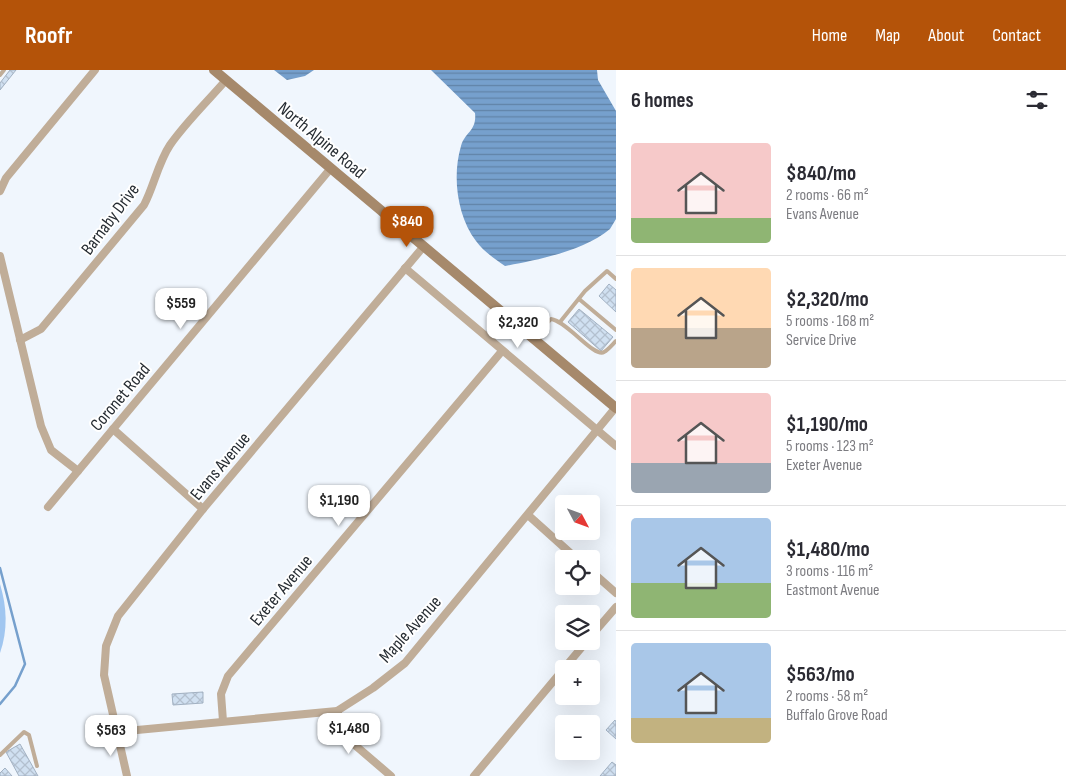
<!DOCTYPE html>
<meta charset="utf-8">
<style>
body{margin:0;font-family:"Sofia Sans Condensed",sans-serif;background:#f7f7f7;color:#2b2b33;height:100vh;display:flex;flex-direction:column;font-size:19px;white-space:nowrap}
*{box-sizing:border-box;margin:0}
p{font-size:16px;color:#7c7c81}
.icon{flex:none;width:28px;height:28px;fill:none;stroke:currentColor;stroke-width:2;stroke-linecap:round;stroke-linejoin:round}
.map{position:relative;flex:1;overflow:hidden}
.details{display:flex;flex-direction:column;background:#fff;width:450px}
.details>*{flex:none}
.needle{width:32px;rotate:131deg}
.fabs{position:absolute;left:555px;top:425px;display:grid;gap:10px}
.fabs a{display:grid;place-items:center;width:45px;height:45px;border-radius:5px;background:#fff;box-shadow:0 5px 20px #0002;font-size:25px}
.price{position:absolute;translate:-50% -42px;padding:0 11px;border-radius:10px;background:#fff;color:#222;font-size:16px;line-height:32px;filter:drop-shadow(0 1px 2px #0008)}
.price::after{content:'';position:absolute;left:50%;top:30px;width:15px;height:11px;margin-left:-8px;background:inherit;clip-path:polygon(0 0,100% 0,50% 100%)}
.price.selected{background:#b45309;color:#fff}
ul{padding:0;list-style:none}
li{display:flex;align-items:center;gap:15px;height:125px;padding:0 15px}
li+li{border-top:1px solid #e1e1e2}
li span{display:grid;place-items:center;flex:none;width:140px;height:100px;border-radius:5px;color:#555}
li>.icon{margin-inline-start:auto}
span .icon{width:60px;height:60px;fill:#fffc;stroke-width:1}
li b{font-size:21px}
h2{display:flex;justify-content:space-between;align-items:center;height:60px;padding:0 15px;font-size:21px}
header{display:flex;align-items:center;gap:30px;box-sizing:border-box;height:70px;padding:0 25px;background:#b45309;color:#fff}
header strong{font-size:24px}
nav{display:flex;gap:28px;margin-inline-start:auto;font-size:18px}
main{display:flex;flex:1;min-height:0}
.map>svg:first-child{display:block}
.park{fill:#a0c6f0}
.water{fill:url(#water-rules)}
.lines{fill:none;stroke-linecap:round;stroke-linejoin:round}
.stream{stroke:#76a0cd;stroke-width:2.5}
.building{fill:url(#building-cross-hatch);stroke:#a2b1c2}
.lane{stroke:#c0ad98;stroke-width:4}
.street{stroke:#c0ad98;stroke-width:8}
.secondary{stroke:#a6896b;stroke-width:10}
.labels{text-anchor:middle;stroke-width:4;stroke-linejoin:round;paint-order:stroke}
.street-label{font-size:18px;fill:#272d33;stroke:#fff}
</style>
<header>
<strong>Roofr</strong>
<nav><a>Home</a><a>Map</a><a>About</a><a>Contact</a></nav>
</header>
<main>
<div class="map">
<svg width="616" height="706" viewBox="0 0 616 706">
<defs>
<pattern id="water-rules" width="6" height="5" patternUnits="userSpaceOnUse" patternTransform="scale(1.25)"><rect width="6" height="5" fill="#76a0cd"/><path d="M0 2.5h6" fill="none" stroke="#6183a7"/></pattern>
<pattern id="building-cross-hatch" width="8" height="8" patternUnits="userSpaceOnUse" patternTransform="scale(1.25)"><rect width="8" height="8" fill="#d0e0f1"/><path d="M0 0l8 8M0 8l8-8" fill="none" stroke="#b3c0cf"/></pattern>
</defs>
<rect width="100%" height="100%" fill="#f0f6fd"/>
<path class="park" d="M 0,514 C 7,537 8,560 0,583 Z"/>
<g class="water">
<polygon points="274,0 314,0 305,6 287,10"/>
<path d="M 431,0 L 597,0 L 598,10 L 616,41 L 616,149 C 614,152 612,156 610,159 C 584,181 537,190 505,196 C 495,189 483,181 476,171 C 457,146 452,106 461,76 C 465,62 477,61 475,43 Z"/>
</g>
<g class="lines">
<polyline class="stream" points="0,498 25,594 15,616 0,634"/>
</g>
<g class="building">
<polygon points="10,0 16,0 0,20 0,13"/>
<polygon points="609,214 616,220 616,242 599,226"/>
<polygon points="579,239 613,267 601,281 568,252"/>
<polygon points="203,622 203,633 173,635 172,624"/>
<polygon points="615,650 616,652 616,669 606,660"/>
<polygon points="20,674 38,706 19,706 6,682"/>
<polygon points="612,692 616,695 616,706 600,706"/>
<polygon points="5,698 12,706 0,706 0,703"/>
</g>
<g class="lines">
<g class="lane">
<polyline points="0,5 4,0"/>
<polyline points="579,229 616,260"/>
<polyline points="560,252 585,221 607,201 616,209"/>
<path d="M 532,267 L 551,249 C 567,251 594,288 604,282 C 608,280 612,275 616,271"/>
<polyline points="0,685 24,662 29,665 37,696"/>
</g>
<g class="street">
<polyline points="0,121 6,108 95,0"/>
<polyline points="0,186 41,356 51,380 78,401"/>
<polyline points="405,198 616,376"/>
<path d="M 20,270 L 41,259 L 144,135 C 154,116 158,93 170,75 C 186,52 208,31 226,10"/>
<polyline points="113,359 203,439"/>
<polyline points="48,437 331,98"/>
<polyline points="528,445 577,489"/>
<polyline points="591,501 616,523"/>
<polyline points="591,566 616,537"/>
<polyline points="337,641 349,670 391,706"/>
<polyline points="223,651 221,624 228,606 502,281"/>
<polyline points="116,662 337,641 373,618 405,593 616,337"/>
<polyline points="127,706 104,605 106,576 118,546 203,439 424,176"/>
<polyline points="474,706 587,571"/>
</g>
<polyline class="secondary" points="214,0 616,338"/>
</g>
<g class="labels">
<g class="street-label">
<text transform="translate(322 70) rotate(40)" y="6">North Alpine Road</text>
<text transform="translate(110 149) rotate(-53)" y="6">Barnaby Drive</text>
<text transform="translate(120 327) rotate(-50)" y="6">Coronet Road</text>
<text transform="translate(220 396) rotate(-50)" y="6">Evans Avenue</text>
<text transform="translate(281 520) rotate(-50)" y="6">Exeter Avenue</text>
<text transform="translate(410 559) rotate(-48)" y="6">Maple Avenue</text>
</g>
</g>
</svg>
<div class="fabs">
<a><svg class="needle" viewBox="-14 -14 28 28"><path d="M0-13l5 13h-10z" fill="#e53935"/><path d="M0 13l5-13h-10z" fill="#7c7c81"/></svg></a>
<a><svg class="icon" aria-label="locate" viewBox="0 0 24 24"><circle cx="12" cy="12" r="6"/><path d="M12 2v4M12 18v4M2 12h4M18 12h4"/></svg></a>
<a><svg class="icon" aria-label="layers" viewBox="0 0 24 24"><path d="M12 4l9 5-9 5-9-5zM3 14l9 5 9-5"/></svg></a>
<a>+</a>
<a>−</a>
</div>
<b class="price selected" style="left:407px;top:178px">$840</b>
<b class="price" style="left:181px;top:260px">$559</b>
<b class="price" style="left:518px;top:279px">$2,320</b>
<b class="price" style="left:339px;top:457px">$1,190</b>
<b class="price" style="left:349px;top:685px">$1,480</b>
<b class="price" style="left:111px;top:687px">$563</b>
</div>
<section class="details">
<h2>6 homes<svg class="icon" aria-label="filters" viewBox="0 0 24 24"><path d="M4 7h16M4 17h16"/><circle cx="9" cy="7" r="2"/><circle cx="15" cy="17" r="2"/></svg></h2>
<ul>
<li><span style="background:linear-gradient(#f6c9c9 75%,#8fb573 0)"><svg class="icon" aria-label="home" viewBox="0 0 24 24"><path d="M3 11l9-7 9 7M6 9v11h12V9"/></svg></span><div><b>$840/mo</b><p>2 rooms · 66 m²</p><p>Evans Avenue</p></div></li>
<li><span style="background:linear-gradient(#ffd9b3 60%,#b9a48a 0)"><svg class="icon" aria-label="home" viewBox="0 0 24 24"><path d="M3 11l9-7 9 7M6 9v11h12V9"/></svg></span><div><b>$2,320/mo</b><p>5 rooms · 168 m²</p><p>Service Drive</p></div></li>
<li><span style="background:linear-gradient(#f6c9c9 70%,#9aa5b1 0)"><svg class="icon" aria-label="home" viewBox="0 0 24 24"><path d="M3 11l9-7 9 7M6 9v11h12V9"/></svg></span><div><b>$1,190/mo</b><p>5 rooms · 123 m²</p><p>Exeter Avenue</p></div></li>
<li><span style="background:linear-gradient(#a9c7e8 65%,#8fb573 0)"><svg class="icon" aria-label="home" viewBox="0 0 24 24"><path d="M3 11l9-7 9 7M6 9v11h12V9"/></svg></span><div><b>$1,480/mo</b><p>3 rooms · 116 m²</p><p>Eastmont Avenue</p></div></li>
<li><span style="background:linear-gradient(#a9c7e8 75%,#c2b280 0)"><svg class="icon" aria-label="home" viewBox="0 0 24 24"><path d="M3 11l9-7 9 7M6 9v11h12V9"/></svg></span><div><b>$563/mo</b><p>2 rooms · 58 m²</p><p>Buffalo Grove Road</p></div></li>
</ul>
</section>
</main>
